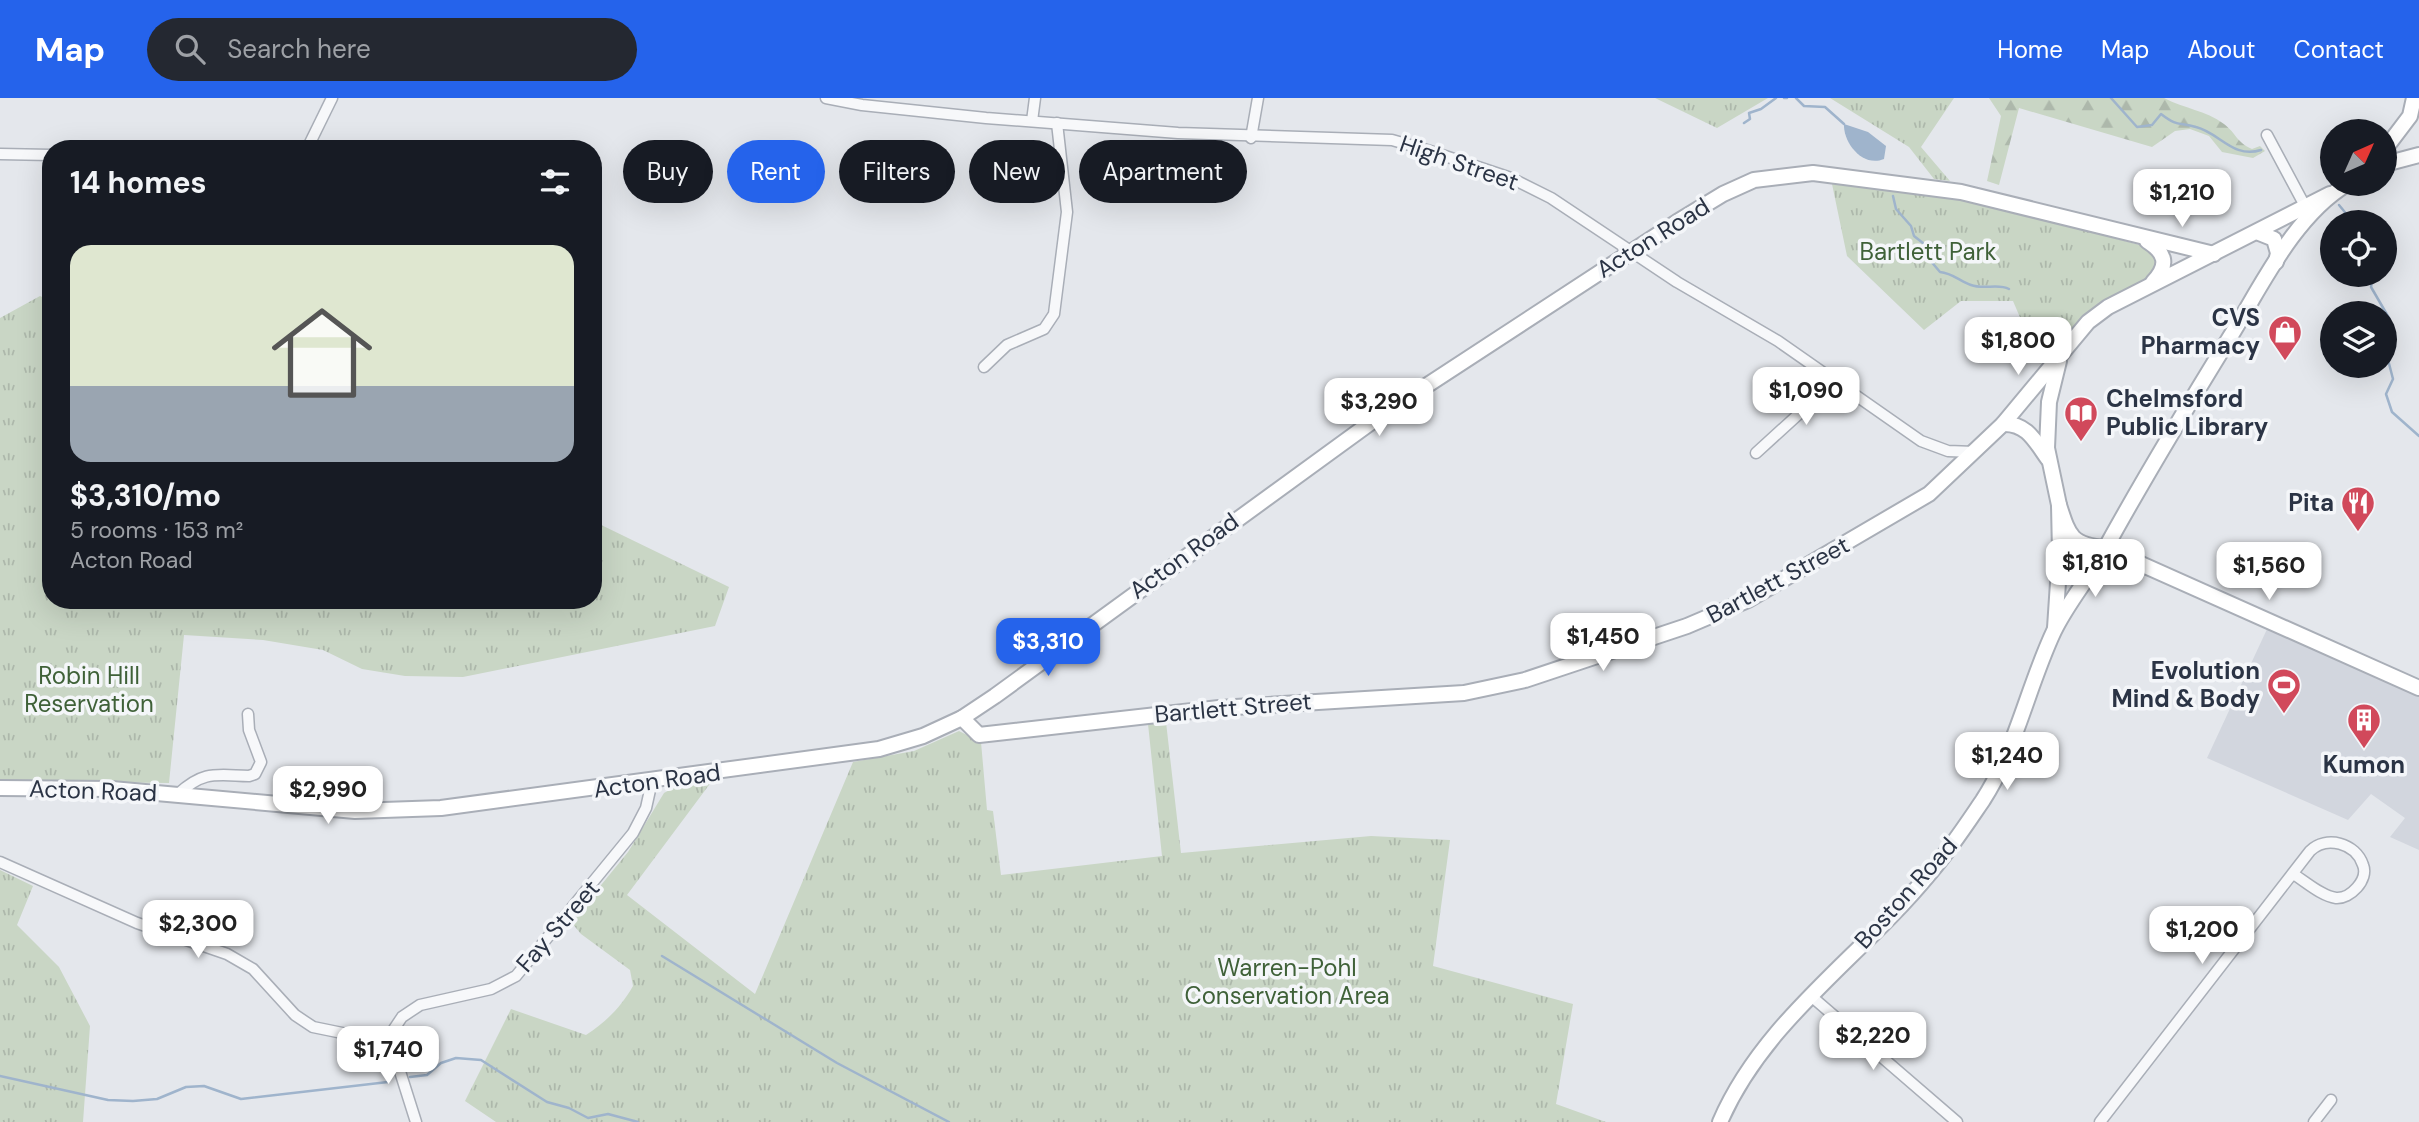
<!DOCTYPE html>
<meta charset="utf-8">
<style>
body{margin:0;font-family:"DM Sans",sans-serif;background:#242831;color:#f1f3f6;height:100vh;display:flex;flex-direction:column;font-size:26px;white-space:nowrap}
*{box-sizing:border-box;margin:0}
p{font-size:23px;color:#9ea1a6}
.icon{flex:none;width:38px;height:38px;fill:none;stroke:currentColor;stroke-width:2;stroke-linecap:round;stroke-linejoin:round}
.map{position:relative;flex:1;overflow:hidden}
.details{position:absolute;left:42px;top:42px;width:560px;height:469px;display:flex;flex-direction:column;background:#171b24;border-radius:28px;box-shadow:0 7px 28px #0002}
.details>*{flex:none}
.banner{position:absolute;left:623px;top:42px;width:665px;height:63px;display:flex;gap:14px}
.needle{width:46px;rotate:45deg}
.controls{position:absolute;left:2320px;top:21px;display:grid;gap:14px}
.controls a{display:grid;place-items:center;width:77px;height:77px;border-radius:50%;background:#171b24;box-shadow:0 7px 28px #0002;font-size:35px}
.price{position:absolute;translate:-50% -60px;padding:0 16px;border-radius:14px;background:#fff;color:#222;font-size:23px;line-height:46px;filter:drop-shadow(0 2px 4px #0008)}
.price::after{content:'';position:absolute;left:50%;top:42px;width:21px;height:16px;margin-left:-10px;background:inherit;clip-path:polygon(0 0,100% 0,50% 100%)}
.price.current{background:#2563eb;color:#fff}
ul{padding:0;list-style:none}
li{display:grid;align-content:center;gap:14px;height:371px;padding:0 28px}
li span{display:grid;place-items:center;height:217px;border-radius:21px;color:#555}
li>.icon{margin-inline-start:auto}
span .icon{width:126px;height:126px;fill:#fffc;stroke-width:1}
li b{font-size:30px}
h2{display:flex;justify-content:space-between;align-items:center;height:84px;padding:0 28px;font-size:30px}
.tag{padding:0 24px;border-radius:32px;background:#171b24;box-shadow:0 7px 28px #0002;font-size:24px;line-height:63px}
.tag.current{background:#2563eb;color:#fff}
header{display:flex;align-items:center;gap:42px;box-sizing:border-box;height:98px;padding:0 35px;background:#2563eb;color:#fff}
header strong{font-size:33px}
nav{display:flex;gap:38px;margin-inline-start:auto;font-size:24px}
.search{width:490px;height:63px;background:#242831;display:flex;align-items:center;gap:18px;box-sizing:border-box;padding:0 24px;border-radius:38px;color:#9ea1a6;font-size:26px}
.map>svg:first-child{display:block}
.built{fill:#d2d6de}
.grass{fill:url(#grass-tufts)}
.forest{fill:url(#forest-firs)}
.water{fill:#9fb4cc}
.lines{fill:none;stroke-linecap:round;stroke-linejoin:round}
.stream{stroke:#9fb4cc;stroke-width:2.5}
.street-casing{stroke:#a9aeb7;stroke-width:13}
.secondary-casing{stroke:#a9aeb7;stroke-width:18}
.street{stroke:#f7f8fa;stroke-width:10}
.secondary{stroke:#fff;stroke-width:14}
.labels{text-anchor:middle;stroke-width:7;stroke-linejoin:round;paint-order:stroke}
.street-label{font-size:24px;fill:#2b3445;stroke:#f4f6f9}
.park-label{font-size:24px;fill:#3f6138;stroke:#f4f6f9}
.poi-label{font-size:24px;font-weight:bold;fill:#2b3445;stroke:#f4f6f9;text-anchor:end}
</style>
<header>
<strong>Map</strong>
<div class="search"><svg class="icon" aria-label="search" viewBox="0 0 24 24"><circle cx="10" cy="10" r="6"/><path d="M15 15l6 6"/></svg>Search here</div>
<nav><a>Home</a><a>Map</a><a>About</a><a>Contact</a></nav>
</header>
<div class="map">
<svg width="2419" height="1024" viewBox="0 0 2419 1024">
<defs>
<pattern id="grass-tufts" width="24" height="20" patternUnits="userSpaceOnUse" patternTransform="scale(1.75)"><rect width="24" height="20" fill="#c9d6c5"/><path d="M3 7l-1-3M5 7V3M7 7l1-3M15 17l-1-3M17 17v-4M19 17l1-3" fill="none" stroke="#adb8ab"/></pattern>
<pattern id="forest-firs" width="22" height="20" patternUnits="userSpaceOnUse" patternTransform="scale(1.75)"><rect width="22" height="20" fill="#c9d6c5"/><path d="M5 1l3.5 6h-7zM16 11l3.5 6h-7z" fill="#adb8ab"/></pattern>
</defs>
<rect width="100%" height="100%" fill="#e4e7ec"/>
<polygon class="built" points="2268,529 2419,596 2419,752 2390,739 2405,720 2371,696 2348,722 2207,660"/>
<g class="grass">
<polygon points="1655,0 1768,0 1717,30"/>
<polygon points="1830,0 1954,0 1921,49 1950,83 1934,81 1909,49"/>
<polygon points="1832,86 1974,103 2151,150 2160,163 2149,180 2091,211 2040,266 2013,203 1961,203 1924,232 1847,158"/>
<polygon points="40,198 51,203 51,502 593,502 593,423 729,489 715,528 463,579 405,578 362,571 323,552 263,542 184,537 169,685 0,683 0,220"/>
<path d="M 1166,624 L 1181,755 L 1371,738 L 1450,742 L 1433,868 L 1573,906 L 1556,1006 L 1606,1024 L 496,1024 L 465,1003 L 511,911 L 586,937 C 607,923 621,909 633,888 L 630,872 L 581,836 L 571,824 L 628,754 L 664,695 L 675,689 L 712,683 L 627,797 L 755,896 L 853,664 L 914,653 L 959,633 L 981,644 L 987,712 L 993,713 L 1001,777 L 1162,758 L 1148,626 Z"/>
<polygon points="0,772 33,788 17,827 59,869 90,928 83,1024 0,1024"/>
</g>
<path class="forest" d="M 1989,0 L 2164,0 C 2185,11 2205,12 2224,26 C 2236,35 2237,45 2252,51 L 2260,48 L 2265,53 L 2253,60 L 2222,54 L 2209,38 L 2190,31 L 2175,33 L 2152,49 L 2019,10 L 1999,87 L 1987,83 L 2001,18 Z"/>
<path class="water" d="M 1844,26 L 1868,34 L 1886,48 L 1884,61 C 1862,70 1843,44 1844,26 Z"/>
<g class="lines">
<g class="stream">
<polyline points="1784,0 1787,0"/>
<polyline points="1796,0 1804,8 1825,9 1844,26"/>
<path d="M 2111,0 L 2137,29 L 2152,27 L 2161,16 C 2178,29 2178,24 2196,29 C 2220,35 2233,61 2261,52"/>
<polyline points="1744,25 1750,21 1749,15 1761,11 1776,0"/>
<path d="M 1893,98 L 1896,111 L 1911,128 L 1914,138 L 1928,149 L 1929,161 L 1940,174 C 1952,175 1960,183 1971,187 C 1984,192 1998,185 2009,191"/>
<polyline points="2339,107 2353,124"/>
<polyline points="2373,177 2371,189 2389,220 2386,254 2393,281 2386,296 2392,314 2419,338"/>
<polyline points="662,858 837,965 949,1024"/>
<polyline points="0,978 108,1002 133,1003 157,1001 186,989 204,988 241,1001 388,984"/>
<polyline points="410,979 427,977 441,965 456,960 481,962 547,1004 569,1010 588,1020 608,1016 638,1024"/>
</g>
<g class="street-casing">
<g id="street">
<polyline points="826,0 862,7 986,20 1178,35 1392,42 1427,52 1511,80 1551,100 1677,184 1778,243 1921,343 1948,353 1974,354"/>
<polyline points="1032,23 1035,0"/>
<polyline points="2267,37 2305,108"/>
<polyline points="1251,40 1258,0"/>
<polyline points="307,51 332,0"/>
<polyline points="0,56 51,57"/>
<polyline points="984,269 1007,247 1044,231 1054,216 1067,114 1057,25"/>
<polyline points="1756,355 1836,282"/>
<path d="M 178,696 C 204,672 216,677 249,678 L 255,676 L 261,664 L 249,632 L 248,616"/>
<polyline points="0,764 137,825 227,856 253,871 295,917 313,929 391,945"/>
<polyline points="1811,898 1957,1024"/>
<polyline points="416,1024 391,945 392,934 402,919 420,907 491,891 516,878 633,735 646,710 652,683"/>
<path d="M 2100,1024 L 2310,753 C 2326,737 2356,745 2363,767 C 2369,782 2350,801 2336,800 C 2321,798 2305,783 2293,776"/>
<polyline points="2314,1024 2331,1002"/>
</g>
</g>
<g class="secondary-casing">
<g id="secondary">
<polyline points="2385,51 2410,18 2414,0"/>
<polyline points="2385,66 2419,57"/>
<polyline points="2259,135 2274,141 2278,155 2276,164"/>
<path d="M 2147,143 C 2166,155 2169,167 2153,184"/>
<path d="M 2003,326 C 2027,325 2035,343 2048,361"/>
<path d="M 2059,407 C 2069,438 2071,447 2105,450 L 2419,590"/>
<polyline points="2055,530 2060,454 2059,407 2047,350 2049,304 2059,263"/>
<polyline points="962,620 979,637 1219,610 1464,595 1525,582 1687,528 1748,502 1929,396 2003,326 2088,224 2108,209 2330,96"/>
<polyline points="0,690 112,691 355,713 441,710 879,651 923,638 962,620 995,598 1377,320 1677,124 1723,96 1754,82 1813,75 1961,94 2214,156"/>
<path d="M 1720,1024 C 1764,922 1861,859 1929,776 C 1949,753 1966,727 1983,702 C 2016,651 2028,588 2054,533 C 2068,504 2090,479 2105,451 C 2145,378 2187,309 2230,239 C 2262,187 2294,118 2347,86"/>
</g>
</g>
<use href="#street" class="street"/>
<use href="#secondary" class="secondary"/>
</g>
<defs>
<g id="shop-pin" transform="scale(1.75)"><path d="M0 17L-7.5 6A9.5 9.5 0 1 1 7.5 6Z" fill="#d1495b" stroke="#f4f6f9"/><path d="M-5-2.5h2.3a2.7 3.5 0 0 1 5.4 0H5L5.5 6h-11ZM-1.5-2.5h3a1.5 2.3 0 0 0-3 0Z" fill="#fff"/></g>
<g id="library-pin" transform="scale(1.75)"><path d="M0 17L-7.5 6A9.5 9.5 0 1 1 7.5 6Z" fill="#d1495b" stroke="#f4f6f9"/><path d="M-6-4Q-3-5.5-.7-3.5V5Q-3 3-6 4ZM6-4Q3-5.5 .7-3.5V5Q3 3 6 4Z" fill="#fff"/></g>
<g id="restaurant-pin" transform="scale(1.75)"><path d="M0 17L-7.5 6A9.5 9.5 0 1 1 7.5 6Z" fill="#d1495b" stroke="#f4f6f9"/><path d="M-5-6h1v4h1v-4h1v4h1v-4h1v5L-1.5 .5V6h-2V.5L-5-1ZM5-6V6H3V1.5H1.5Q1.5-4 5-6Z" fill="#fff"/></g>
<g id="stadium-pin" transform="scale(1.75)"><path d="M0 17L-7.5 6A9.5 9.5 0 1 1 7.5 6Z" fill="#d1495b" stroke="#f4f6f9"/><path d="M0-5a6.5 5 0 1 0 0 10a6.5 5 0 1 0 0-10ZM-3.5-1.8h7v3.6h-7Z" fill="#fff"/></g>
<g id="building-pin" transform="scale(1.75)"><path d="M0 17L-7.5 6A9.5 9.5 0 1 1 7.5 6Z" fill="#d1495b" stroke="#f4f6f9"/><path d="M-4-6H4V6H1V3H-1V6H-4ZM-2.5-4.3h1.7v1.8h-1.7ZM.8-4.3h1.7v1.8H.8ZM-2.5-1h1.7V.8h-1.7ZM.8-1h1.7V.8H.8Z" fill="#fff"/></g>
</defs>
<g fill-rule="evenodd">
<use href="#shop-pin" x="2285" y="234"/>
<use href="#library-pin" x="2081" y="315"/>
<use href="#restaurant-pin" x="2358" y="405"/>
<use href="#stadium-pin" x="2284" y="587"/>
<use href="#building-pin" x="2364" y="622"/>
</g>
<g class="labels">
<g class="street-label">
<text transform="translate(1459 65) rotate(19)" y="8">High Street</text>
<text transform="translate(1653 140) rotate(-32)" y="8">Acton Road</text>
<text transform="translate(1184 458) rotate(-36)" y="8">Acton Road</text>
<text transform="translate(1778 482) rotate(-28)" y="8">Bartlett Street</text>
<text transform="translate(1233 610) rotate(-5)" y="8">Bartlett Street</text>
<text transform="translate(657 683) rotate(-8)" y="8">Acton Road</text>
<text transform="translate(93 693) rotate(2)" y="8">Acton Road</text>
<text transform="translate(1906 795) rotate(-48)" y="8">Boston Road</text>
<text transform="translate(558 828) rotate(-49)" y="8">Fay Street</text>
</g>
<g class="park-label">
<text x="1928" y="162">Bartlett Park</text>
<text x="89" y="586">Robin Hill<tspan x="89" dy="28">Reservation</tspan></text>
<text x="1287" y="878">Warren-Pohl<tspan x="1287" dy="28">Conservation Area</tspan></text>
</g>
<g class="poi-label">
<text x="2260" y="228">CVS<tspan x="2260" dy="28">Pharmacy</tspan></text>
<text x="2106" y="309" text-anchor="start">Chelmsford<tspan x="2106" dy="28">Public Library</tspan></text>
<text x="2334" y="413">Pita</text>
<text x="2260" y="581">Evolution<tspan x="2260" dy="28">Mind &amp; Body</tspan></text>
<text x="2364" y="675" text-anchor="middle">Kumon</text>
</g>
</g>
</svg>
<div class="controls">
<a><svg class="needle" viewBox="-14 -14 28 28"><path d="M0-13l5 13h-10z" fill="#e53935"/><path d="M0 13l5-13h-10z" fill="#9ea1a6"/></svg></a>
<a><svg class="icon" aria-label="locate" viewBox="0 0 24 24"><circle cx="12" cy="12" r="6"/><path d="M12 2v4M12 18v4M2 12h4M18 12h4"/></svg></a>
<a><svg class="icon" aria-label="layers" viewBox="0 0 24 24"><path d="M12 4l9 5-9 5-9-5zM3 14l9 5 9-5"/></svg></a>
</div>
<b class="price" style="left:2182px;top:131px">$1,210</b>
<b class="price" style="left:2018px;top:279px">$1,800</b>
<b class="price" style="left:1806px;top:329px">$1,090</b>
<b class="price" style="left:1379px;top:340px">$3,290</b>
<b class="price" style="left:2095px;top:501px">$1,810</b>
<b class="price" style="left:2269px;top:504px">$1,560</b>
<b class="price" style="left:1603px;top:575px">$1,450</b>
<b class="price current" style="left:1048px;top:580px">$3,310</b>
<b class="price" style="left:2007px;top:694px">$1,240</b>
<b class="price" style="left:328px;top:728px">$2,990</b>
<b class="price" style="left:198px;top:862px">$2,300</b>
<b class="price" style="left:2202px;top:868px">$1,200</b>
<b class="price" style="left:1873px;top:974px">$2,220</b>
<b class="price" style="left:388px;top:988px">$1,740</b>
<div class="banner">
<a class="tag">Buy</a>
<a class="tag current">Rent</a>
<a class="tag">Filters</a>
<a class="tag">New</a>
<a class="tag">Apartment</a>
</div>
<section class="details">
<h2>14 homes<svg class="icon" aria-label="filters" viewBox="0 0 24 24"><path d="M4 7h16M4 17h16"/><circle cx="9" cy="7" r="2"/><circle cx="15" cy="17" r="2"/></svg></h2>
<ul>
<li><span style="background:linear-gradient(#dfe7d0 65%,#9aa5b1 0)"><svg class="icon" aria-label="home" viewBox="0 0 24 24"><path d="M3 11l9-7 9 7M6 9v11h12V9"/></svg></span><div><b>$3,310/mo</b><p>5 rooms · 153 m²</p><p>Acton Road</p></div></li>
</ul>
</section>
</div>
